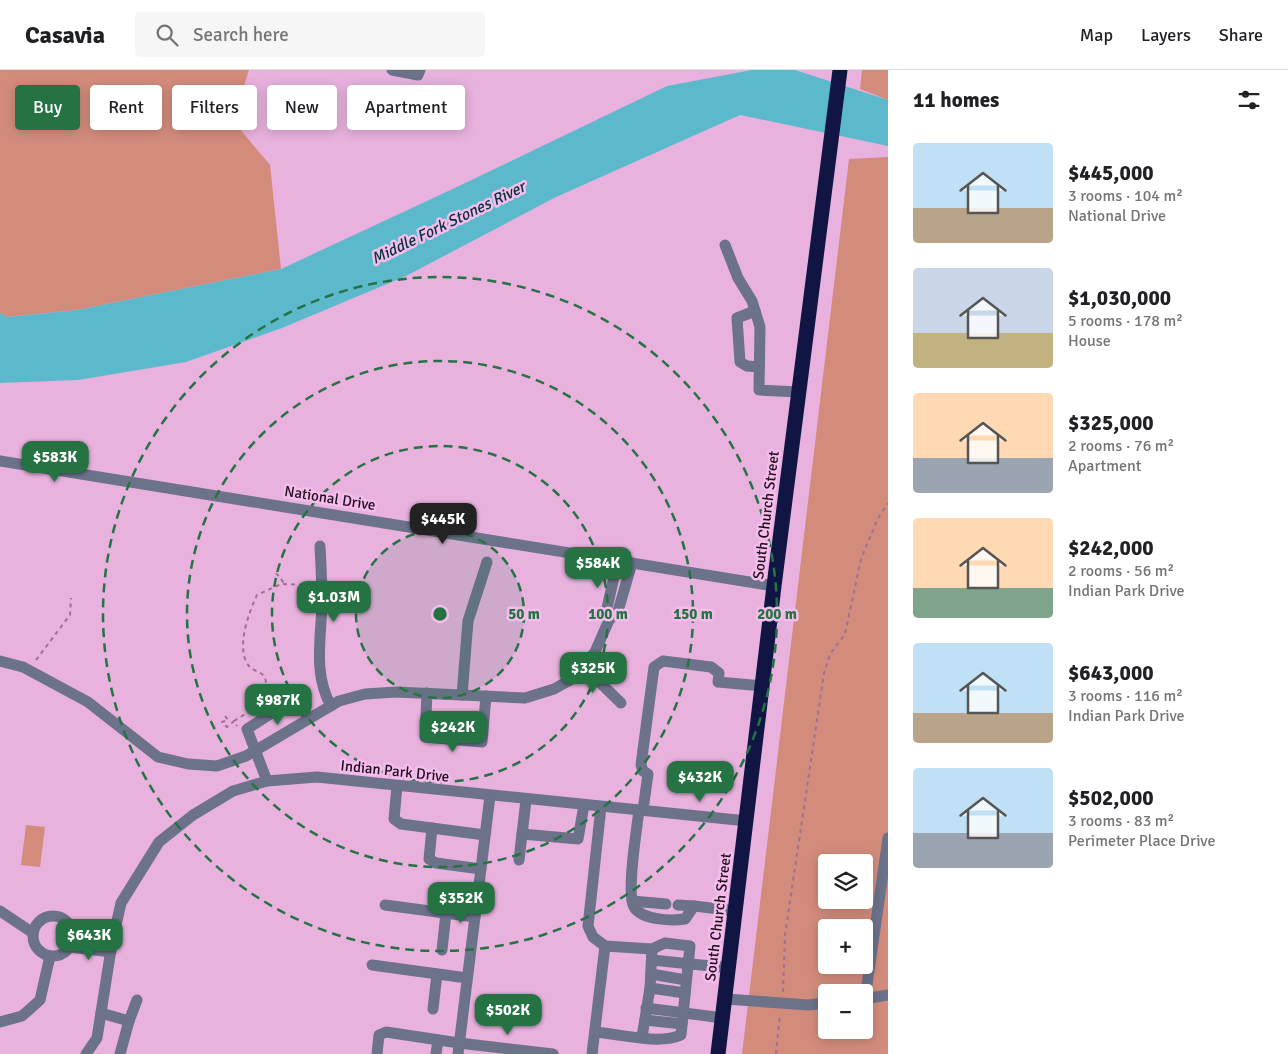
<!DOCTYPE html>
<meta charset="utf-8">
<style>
body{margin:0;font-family:Signika,sans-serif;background:#f6f6f6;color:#202124;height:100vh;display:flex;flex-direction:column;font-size:19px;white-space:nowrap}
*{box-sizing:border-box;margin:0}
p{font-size:16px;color:#757577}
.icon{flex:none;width:28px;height:28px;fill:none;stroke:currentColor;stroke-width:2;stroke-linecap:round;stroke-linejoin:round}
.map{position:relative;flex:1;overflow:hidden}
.details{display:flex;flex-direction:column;background:#fff;width:400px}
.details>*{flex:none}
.guide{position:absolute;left:15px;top:15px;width:475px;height:45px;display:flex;gap:10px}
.controls{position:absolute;left:818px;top:784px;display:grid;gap:10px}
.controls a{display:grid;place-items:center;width:55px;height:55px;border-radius:5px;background:#fff;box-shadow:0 2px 12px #0003;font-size:25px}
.price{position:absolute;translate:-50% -42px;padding:0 11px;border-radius:10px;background:#257343;color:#fff;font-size:16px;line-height:32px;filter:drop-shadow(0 1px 2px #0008)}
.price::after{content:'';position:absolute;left:50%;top:30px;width:15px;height:11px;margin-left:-8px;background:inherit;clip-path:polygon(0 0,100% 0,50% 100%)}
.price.active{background:#222;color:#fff}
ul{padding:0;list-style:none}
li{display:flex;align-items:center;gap:15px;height:125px;padding:0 25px}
li span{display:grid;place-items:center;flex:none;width:140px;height:100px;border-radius:5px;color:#555}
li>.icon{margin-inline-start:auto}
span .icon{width:60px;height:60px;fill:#fffc;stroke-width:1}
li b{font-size:21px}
h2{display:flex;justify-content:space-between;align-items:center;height:60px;padding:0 25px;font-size:21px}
.chip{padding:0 18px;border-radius:5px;background:#fff;box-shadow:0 2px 12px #0003;font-size:18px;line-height:45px}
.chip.active{background:#257343;color:#fff}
header{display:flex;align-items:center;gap:30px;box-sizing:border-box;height:70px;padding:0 25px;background:#fff;border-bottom:1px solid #e0e0e0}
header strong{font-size:24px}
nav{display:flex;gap:28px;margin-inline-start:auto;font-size:18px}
.search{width:350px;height:45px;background:#f6f6f6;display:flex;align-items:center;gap:12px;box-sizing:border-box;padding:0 18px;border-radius:5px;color:#757577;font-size:19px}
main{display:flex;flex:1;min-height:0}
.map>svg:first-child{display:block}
.green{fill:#d38c7c;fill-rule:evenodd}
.water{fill:#5cb9cc}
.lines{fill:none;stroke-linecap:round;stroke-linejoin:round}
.path{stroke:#9b7294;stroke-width:2;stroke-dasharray:4 4;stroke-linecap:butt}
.minor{stroke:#6b728a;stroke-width:11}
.highway{stroke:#101543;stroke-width:15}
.ring{fill:none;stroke:#257343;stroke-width:2.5;stroke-dasharray:9 6}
.labels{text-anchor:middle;stroke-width:5;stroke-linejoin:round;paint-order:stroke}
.street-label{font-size:15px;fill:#1e0b1c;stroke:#f5bdeb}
.water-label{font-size:16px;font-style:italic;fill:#04323b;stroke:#f5bdeb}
.centre{fill:#257343;stroke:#f5bdeb;stroke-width:2.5}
.ring-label{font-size:15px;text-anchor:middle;font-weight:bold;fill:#257343;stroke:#f5bdeb;stroke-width:5;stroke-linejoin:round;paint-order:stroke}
</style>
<header>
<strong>Casavia</strong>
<div class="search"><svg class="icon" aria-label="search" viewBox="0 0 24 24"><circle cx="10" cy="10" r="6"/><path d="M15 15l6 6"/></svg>Search here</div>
<nav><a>Map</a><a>Layers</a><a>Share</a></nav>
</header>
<main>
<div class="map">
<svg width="888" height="984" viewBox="0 0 888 984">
<rect width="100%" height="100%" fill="#e8b1de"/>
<g class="green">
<polygon points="0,0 249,0 233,51 270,95 281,199 77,240 6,247 0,243"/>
<polygon points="862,0 888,0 888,30 860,19"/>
<path d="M 888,87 L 888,984 L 742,984 L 849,89 ZM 826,792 L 864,792 L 864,830 L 826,830 ZM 826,858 L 864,858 L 864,895 L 826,895 ZM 826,922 L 864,922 L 864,960 L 826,960 Z"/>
<polygon points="26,755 45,757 40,797 21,795"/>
</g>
<g class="water">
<polygon points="752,0 795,0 888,30 888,76 740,45 556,127 406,206 282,258 186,292 78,310 0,313 0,243 7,247 77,240 281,199 459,116 667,16"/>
<polygon points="427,22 452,27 447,60 420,55"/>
</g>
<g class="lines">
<g class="path">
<polyline points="276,503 284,513"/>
<polyline points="36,590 70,545 71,528"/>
<path d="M 272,627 L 267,619 L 265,607 C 261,602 254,601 249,596 C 235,579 249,542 257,525 L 281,514 L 312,515"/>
<polyline points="225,646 228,650 222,652 227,657 234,651 237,656"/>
<polyline points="234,651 293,614"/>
<polyline points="783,922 785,865 824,603 830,584 845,564 861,489 878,448 888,433"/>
<polyline points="776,984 780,944"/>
</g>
<g class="minor">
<polyline points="392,0 418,5 420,0"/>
<polyline points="725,175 738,208 752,231 760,257 759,320 799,322"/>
<polyline points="755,241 737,248 740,292 747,296 759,297"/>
<polyline points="0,391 774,516"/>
<path d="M 320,476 C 321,495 322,514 322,534 C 321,569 313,604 331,636"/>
<polyline points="609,550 607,538 618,489"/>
<polyline points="0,591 23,597 88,632 158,687 188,694 217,696 246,686 339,631 365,624 396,622 525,628 554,619 572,609 595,582 609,550 618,541 632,493"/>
<polyline points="583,596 621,633"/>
<polyline points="427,623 425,667 482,672 486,626"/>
<polyline points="462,625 468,551 487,492"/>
<polyline points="267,711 247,659 292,630 296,630 309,649"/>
<polyline points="397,716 394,749 401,754 485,765"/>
<path d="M 639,740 C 637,758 626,823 634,837 C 642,850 671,851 685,849 L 694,836 L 736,841"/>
<polyline points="643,740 648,704 643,701 641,695 654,597 663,591 711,597 719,603 718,612 763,616"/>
<polyline points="432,758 429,789 436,793 481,799"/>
<polyline points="522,764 578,769 584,735"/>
<polyline points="519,790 526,730"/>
<polyline points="632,831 666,834"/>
<polyline points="385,835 475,847"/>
<polyline points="678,835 694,836"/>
<polyline points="0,841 33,863"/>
<circle cx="53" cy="866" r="20"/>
<polyline points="73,861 114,863"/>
<polyline points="70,877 111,882"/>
<polyline points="442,880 446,843"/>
<polyline points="652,890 730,898"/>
<polyline points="372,895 467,908"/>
<polyline points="651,904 686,910"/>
<polyline points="650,918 685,923"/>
<polyline points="726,929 808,935 826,933"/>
<polyline points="864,929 888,925"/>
<polyline points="865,929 888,768"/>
<polyline points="646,938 723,948"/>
<polyline points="433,939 437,904"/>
<polyline points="101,943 129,951 137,930"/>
<polyline points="645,950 682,954"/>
<polyline points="0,952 22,946 40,930 50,886"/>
<path d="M 595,962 C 619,964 659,975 681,965 L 690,876 L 665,873 L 652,879 L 605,876"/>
<polyline points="642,967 650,918 652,879"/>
<polyline points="86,984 97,968 112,873 121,833 159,772 193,745 233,721 267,711 317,707 747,751"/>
<polyline points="120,984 129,951"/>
<polyline points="377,984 379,965 386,962 459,973 553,984"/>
<polyline points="436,984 438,970"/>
<polyline points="458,984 490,726"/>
<polyline points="592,984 605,876 593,867 588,856 601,737"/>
</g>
<polyline class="highway" points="718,984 774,516 840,0"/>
</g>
<circle cx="440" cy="544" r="84" fill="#257343" fill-opacity=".12"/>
<g class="ring">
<circle cx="440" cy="544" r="84"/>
<circle cx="440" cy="544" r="168"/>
<circle cx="440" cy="544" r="253"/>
<circle cx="440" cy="544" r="337"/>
</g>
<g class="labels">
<g class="street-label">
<text transform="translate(330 428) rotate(9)" y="5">National Drive</text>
<text transform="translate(766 445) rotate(-83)" y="5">South Church Street</text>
<text transform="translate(395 701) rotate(6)" y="5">Indian Park Drive</text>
<text transform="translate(718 847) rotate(-83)" y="5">South Church Street</text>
</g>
<g class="water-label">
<text transform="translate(448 152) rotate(-26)" y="6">Middle Fork Stones River</text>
</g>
</g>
<circle cx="440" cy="544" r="8" class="centre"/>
<g class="ring-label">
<text x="524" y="549">50 m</text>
<text x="608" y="549">100 m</text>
<text x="693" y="549">150 m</text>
<text x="777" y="549">200 m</text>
</g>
</svg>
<div class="controls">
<a><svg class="icon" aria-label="layers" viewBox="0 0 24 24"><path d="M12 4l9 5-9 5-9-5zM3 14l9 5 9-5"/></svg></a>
<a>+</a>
<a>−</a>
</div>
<b class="price" style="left:55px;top:413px">$583K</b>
<b class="price active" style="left:443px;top:475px">$445K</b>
<b class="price" style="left:598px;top:519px">$584K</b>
<b class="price" style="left:334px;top:553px">$1.03M</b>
<b class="price" style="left:593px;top:624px">$325K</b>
<b class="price" style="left:278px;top:656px">$987K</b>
<b class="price" style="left:453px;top:683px">$242K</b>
<b class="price" style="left:700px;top:733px">$432K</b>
<b class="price" style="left:461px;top:854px">$352K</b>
<b class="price" style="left:89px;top:891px">$643K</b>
<b class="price" style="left:508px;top:966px">$502K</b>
<div class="guide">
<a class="chip active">Buy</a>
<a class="chip">Rent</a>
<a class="chip">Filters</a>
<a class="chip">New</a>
<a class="chip">Apartment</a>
</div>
</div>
<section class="details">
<h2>11 homes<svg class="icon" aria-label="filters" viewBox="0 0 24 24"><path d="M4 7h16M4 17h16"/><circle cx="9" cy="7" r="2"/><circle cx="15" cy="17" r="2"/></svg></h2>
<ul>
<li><span style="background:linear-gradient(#bfe0f5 65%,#b9a48a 0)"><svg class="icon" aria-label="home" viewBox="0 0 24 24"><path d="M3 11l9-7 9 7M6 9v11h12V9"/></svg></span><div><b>$445,000</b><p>3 rooms · 104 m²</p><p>National Drive</p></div></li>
<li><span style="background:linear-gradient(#c9d6e8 65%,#c2b280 0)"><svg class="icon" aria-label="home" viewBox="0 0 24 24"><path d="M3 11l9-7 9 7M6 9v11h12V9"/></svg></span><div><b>$1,030,000</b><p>5 rooms · 178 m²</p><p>House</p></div></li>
<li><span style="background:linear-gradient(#ffd9b3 65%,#9aa5b1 0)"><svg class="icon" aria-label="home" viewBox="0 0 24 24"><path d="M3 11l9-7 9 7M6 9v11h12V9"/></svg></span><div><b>$325,000</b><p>2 rooms · 76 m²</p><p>Apartment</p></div></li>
<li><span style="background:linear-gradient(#ffd9b3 70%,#7fa58c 0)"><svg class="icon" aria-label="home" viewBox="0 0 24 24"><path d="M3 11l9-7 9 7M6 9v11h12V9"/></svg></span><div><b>$242,000</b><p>2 rooms · 56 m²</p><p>Indian Park Drive</p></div></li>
<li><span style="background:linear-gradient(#bfe0f5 70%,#b9a48a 0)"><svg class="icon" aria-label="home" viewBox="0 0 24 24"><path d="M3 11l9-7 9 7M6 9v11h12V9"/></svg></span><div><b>$643,000</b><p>3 rooms · 116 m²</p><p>Indian Park Drive</p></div></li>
<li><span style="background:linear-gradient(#bfe0f5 65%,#9aa5b1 0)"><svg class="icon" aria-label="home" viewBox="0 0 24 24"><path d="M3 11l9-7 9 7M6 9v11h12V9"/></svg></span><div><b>$502,000</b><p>3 rooms · 83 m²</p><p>Perimeter Place Drive</p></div></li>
</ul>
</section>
</main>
